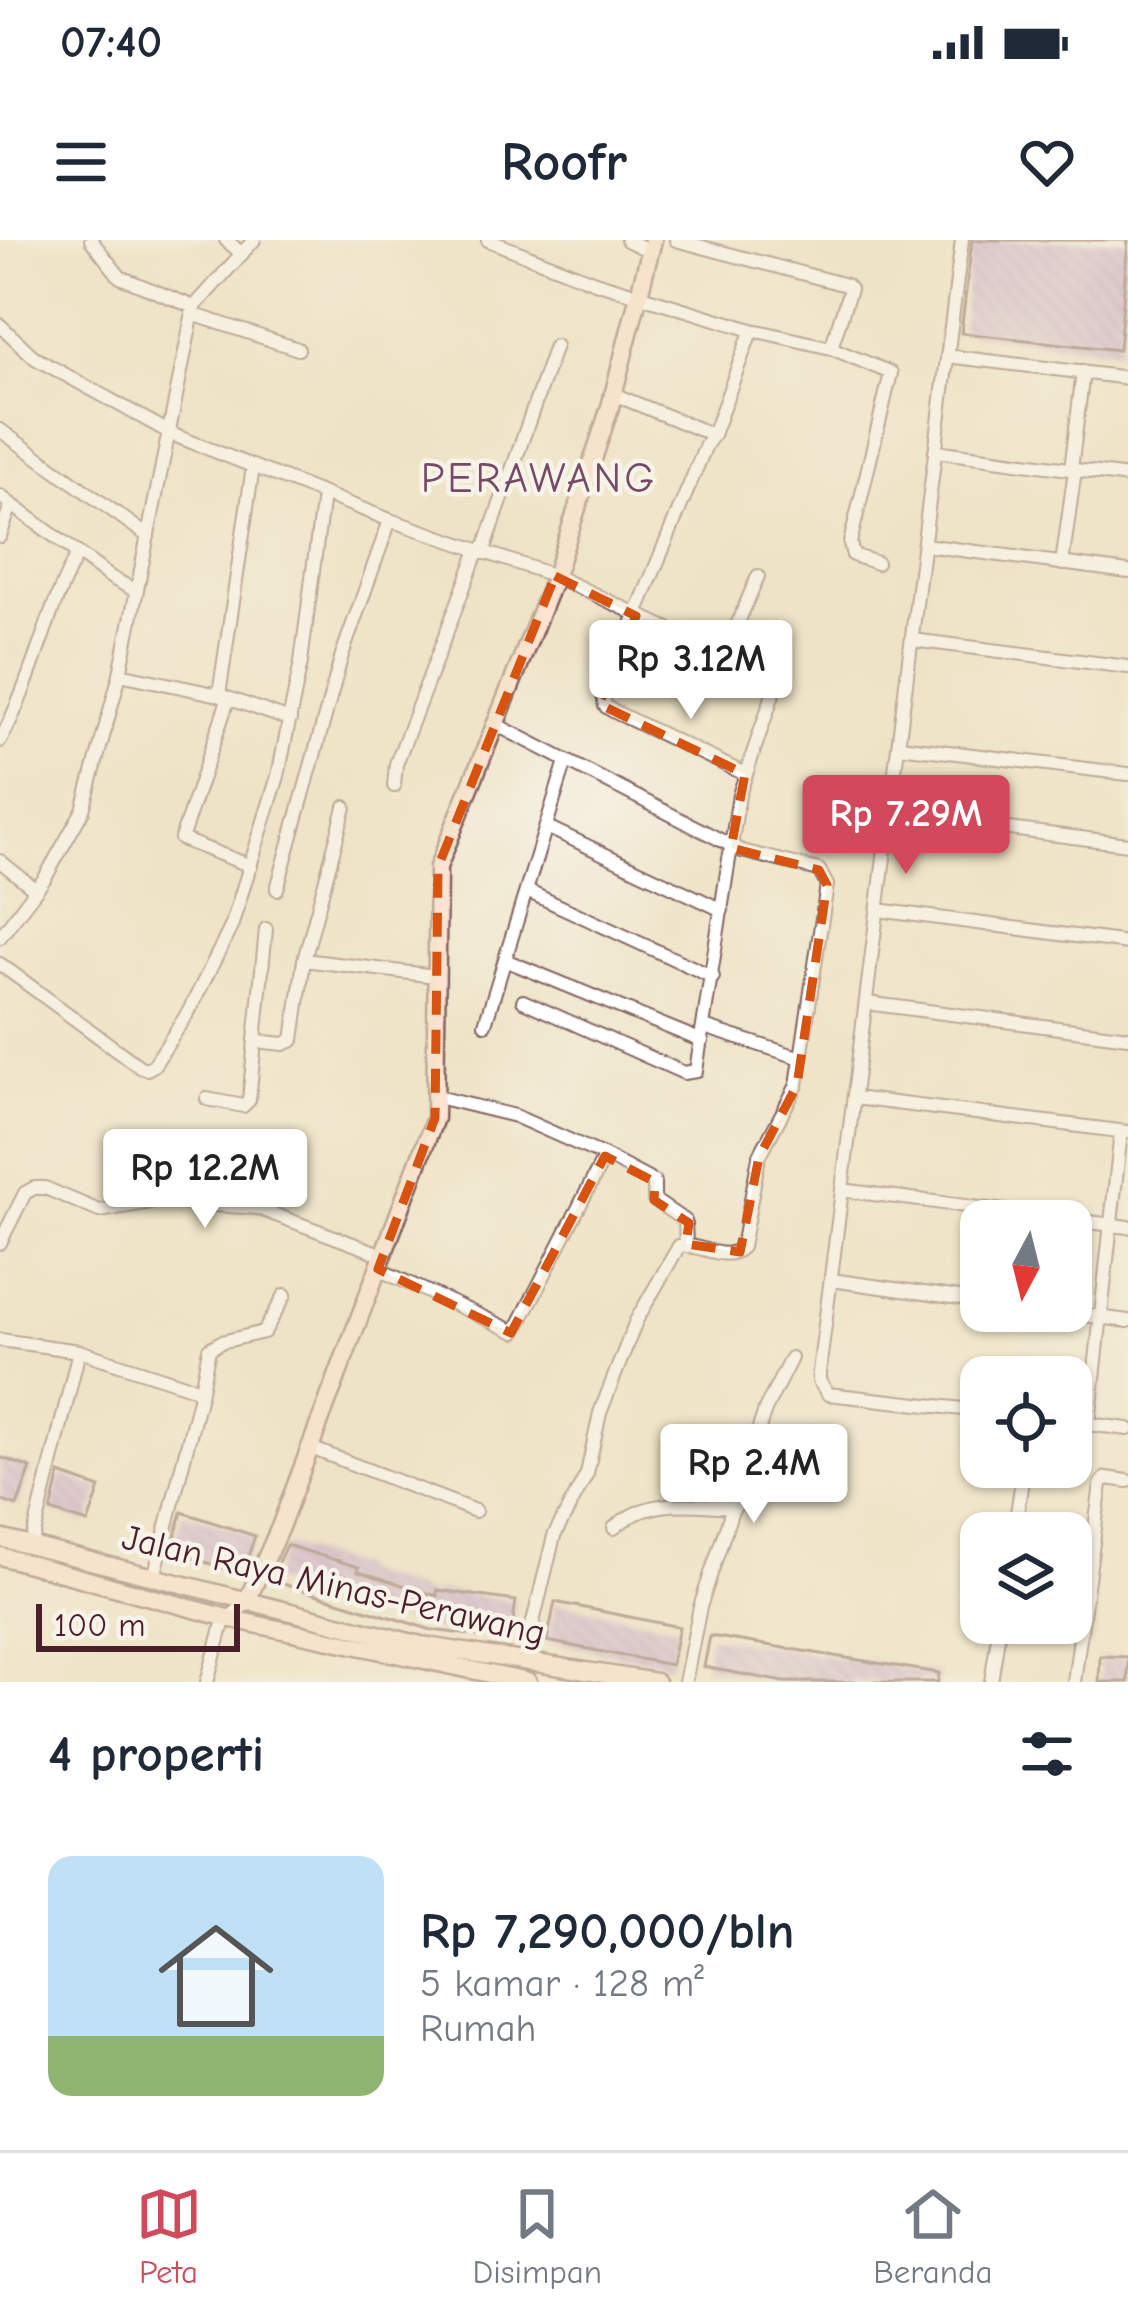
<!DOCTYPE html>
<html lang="id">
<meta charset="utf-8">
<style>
body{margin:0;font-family:"Comic Neue",sans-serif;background:#f2f2f3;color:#1f2937;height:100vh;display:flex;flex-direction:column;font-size:45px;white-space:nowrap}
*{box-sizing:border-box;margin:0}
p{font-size:39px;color:#747a83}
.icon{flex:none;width:66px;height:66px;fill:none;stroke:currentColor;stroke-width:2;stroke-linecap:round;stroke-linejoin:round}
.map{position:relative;height:1442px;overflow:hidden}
.drawer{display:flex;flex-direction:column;background:#fff;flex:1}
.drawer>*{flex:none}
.needle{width:78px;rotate:187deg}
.tools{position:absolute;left:960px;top:960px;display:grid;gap:24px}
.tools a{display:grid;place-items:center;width:132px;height:132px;border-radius:24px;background:#fff;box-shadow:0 3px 9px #0004;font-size:60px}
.scale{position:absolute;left:36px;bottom:30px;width:204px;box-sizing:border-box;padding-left:12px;border:6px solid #4a1f2b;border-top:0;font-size:33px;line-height:42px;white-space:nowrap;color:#4a1f2b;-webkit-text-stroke:9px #f7f3e8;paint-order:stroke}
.price{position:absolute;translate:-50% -102px;padding:0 27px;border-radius:12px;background:#fff;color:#222;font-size:39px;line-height:78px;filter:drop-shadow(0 3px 6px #0008)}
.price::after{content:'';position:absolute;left:50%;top:72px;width:36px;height:27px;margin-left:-18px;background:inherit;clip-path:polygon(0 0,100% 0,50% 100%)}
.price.active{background:#d1495b;color:#fff}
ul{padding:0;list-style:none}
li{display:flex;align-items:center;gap:36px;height:300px;padding:0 48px}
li+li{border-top:3px solid #e0e1e3}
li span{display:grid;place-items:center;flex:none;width:336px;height:240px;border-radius:24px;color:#555}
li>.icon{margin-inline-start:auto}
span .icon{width:144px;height:144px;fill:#fffc;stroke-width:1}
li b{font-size:51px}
h2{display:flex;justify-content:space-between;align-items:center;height:144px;padding:0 48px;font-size:51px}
.status{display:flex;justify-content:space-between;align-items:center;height:84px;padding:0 60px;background:#fff;direction:ltr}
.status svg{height:33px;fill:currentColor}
header{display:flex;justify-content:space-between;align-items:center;height:156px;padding:0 48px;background:#fff;font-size:54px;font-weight:800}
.tabs{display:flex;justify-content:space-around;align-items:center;height:168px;border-top:3px solid #e0e1e3;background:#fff;font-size:33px;color:#747a83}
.tabs a{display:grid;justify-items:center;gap:6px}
.tabs .active{color:#d1495b}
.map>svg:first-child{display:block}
.building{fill:url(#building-back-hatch)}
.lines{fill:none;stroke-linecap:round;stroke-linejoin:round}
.street-casing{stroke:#836461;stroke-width:16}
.secondary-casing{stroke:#836461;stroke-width:21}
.street{stroke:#fff;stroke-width:12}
.secondary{stroke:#fee3d2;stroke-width:16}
.marked{fill:none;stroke:#d8530f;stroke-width:9;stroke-dasharray:24 15;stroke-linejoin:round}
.labels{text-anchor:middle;stroke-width:9;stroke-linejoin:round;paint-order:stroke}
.street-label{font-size:36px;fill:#4a1f2b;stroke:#f7f3e8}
.quarter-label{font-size:42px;letter-spacing:3px;fill:#744c66;stroke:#f7f3e8}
</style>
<div class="status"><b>07:40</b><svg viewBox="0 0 49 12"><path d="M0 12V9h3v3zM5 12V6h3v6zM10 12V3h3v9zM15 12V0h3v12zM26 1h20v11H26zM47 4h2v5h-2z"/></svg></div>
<header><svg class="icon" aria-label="menu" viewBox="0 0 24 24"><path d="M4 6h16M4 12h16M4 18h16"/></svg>Roofr<svg class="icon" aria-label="heart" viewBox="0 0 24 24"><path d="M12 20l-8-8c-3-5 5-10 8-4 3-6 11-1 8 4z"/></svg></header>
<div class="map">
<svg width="1128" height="1442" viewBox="0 0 1128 1442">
<defs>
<pattern id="building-back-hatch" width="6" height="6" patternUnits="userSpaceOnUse" patternTransform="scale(3)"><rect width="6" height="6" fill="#c2a0d3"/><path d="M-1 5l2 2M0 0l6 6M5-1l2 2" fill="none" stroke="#a082ab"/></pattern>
</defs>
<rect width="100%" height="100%" fill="#f7f3e8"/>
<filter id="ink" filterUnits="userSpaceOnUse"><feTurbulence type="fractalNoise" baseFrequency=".00833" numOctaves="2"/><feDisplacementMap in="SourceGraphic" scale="24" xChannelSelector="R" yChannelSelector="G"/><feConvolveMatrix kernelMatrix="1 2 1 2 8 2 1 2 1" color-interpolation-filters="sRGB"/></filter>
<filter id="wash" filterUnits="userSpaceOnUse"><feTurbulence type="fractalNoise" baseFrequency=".004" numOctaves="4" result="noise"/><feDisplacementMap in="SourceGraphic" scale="48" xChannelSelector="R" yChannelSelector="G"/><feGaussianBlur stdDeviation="2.7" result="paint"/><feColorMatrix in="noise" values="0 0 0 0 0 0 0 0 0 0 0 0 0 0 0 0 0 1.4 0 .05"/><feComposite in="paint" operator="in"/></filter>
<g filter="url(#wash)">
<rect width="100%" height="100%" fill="#eee3c6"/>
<g id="blocks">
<g class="building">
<polygon points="972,0 1128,0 1119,110 961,93"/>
<polygon points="0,1217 31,1228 17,1266 0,1260"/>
<polygon points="60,1234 100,1248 88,1283 51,1271"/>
<polygon points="182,1272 255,1296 242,1334 171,1311"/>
<polygon points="286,1305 359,1327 358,1331 437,1356 437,1350 516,1361 510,1400 432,1390 270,1340"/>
<polygon points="555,1362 679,1387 671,1425 547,1401"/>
<polygon points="710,1396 939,1433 938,1442 784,1442 704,1427"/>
<polygon points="1100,1416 1128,1417 1128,1442 1099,1442"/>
</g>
</g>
</g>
<g filter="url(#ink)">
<use href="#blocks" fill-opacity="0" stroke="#836461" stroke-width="3"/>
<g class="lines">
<g class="street-casing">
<g id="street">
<polyline points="91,0 120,37 194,67"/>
<polyline points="226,0 242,14"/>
<polyline points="488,0 595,42 755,91"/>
<polyline points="627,0 650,11"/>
<polyline points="676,0 846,45 850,49 831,108 762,92 755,91 749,97 713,195 706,205 603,454 605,466 613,471 745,534"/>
<polyline points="962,0 819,1132 819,1141 828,1154 981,1171"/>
<polyline points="192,74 298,109"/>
<polyline points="0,85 35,118 176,196 390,280 555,336 724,415 772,442 773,454 739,555 696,831 684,833 523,761"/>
<polyline points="831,108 891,133 850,303 853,315 877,323"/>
<polyline points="947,116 1128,138"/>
<polyline points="613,154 713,195"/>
<polyline points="0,190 148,296"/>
<polyline points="935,211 1128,237"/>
<polyline points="1071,229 1083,132"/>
<polyline points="0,256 110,337 136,351"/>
<polyline points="0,296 11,265"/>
<polyline points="924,305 1128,332"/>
<polyline points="483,313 555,106"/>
<polyline points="1062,324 1075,230"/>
<polyline points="912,400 1128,427"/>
<polyline points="724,415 758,336"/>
<polyline points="120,434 219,455 290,480"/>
<polyline points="219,455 253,227"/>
<polyline points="228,460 181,599 251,626"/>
<path d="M 495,484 L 742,611 L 819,630 L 827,645 L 797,845 L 759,917 L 742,1007 C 725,1024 701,1003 679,1006 L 636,1081 L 600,1173 L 587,1234 L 554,1296 L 523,1423"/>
<path d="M 0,501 C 33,441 45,373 78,313"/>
<polyline points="899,506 1128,534"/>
<polyline points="394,546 396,524 478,310"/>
<polyline points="890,574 1128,604"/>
<polyline points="547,587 722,670"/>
<polyline points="0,621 36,650"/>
<polyline points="277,649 342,415 390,280"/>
<polyline points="527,651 713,737"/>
<polyline points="878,670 1128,703"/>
<polyline points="0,697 45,638 83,570 120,434 194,67 254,0"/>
<polyline points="304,720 345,567"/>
<polyline points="505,720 702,801"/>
<polyline points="0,724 140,827 147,829 154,825 189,771 231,687 278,536 301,422 323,255"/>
<polyline points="866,763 1128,797"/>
<polyline points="485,784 566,521"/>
<polyline points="704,787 801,818"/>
<polyline points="255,801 266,689"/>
<polyline points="854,858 1127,892"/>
<polyline points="207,859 243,866 249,860 255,801 284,804 293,800 304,720 435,736"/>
<polyline points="605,916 654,942 654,960 685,981 686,1004"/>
<polyline points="842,950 1128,987"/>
<polyline points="0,1003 25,953 34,948 45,948 99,971 157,961 257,968 383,1015"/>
<polyline points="378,1029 515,1092 605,916 515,876 437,857"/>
<polyline points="831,1040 981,1061"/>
<polyline points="1055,1071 1128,1081"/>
<polyline points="0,1100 79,1111 194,1148 200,1155 154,1337"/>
<polyline points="200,1155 209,1109 221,1102 264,1092 285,1055"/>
<polyline points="1071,1182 1128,1189"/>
<polyline points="1089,1184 1121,892"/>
<polyline points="308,1207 475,1271"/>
<path d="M 614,1288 C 649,1256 691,1265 735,1267"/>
<polyline points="1014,1293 1024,1227"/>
<polyline points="31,1307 79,1111"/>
<polyline points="207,1442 223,1384 246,1363"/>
<polyline points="685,1442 700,1367 765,1170 791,1118"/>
<polyline points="991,1442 1000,1383"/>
<polyline points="1074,1442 1101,1244 1106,1238 1128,1241"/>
</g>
</g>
<g class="secondary-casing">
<g id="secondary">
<polyline points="0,1298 421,1405 656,1442"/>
<polyline points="0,1316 231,1379 528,1442"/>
<polyline points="246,1363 280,1287 435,878 438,627 555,336 610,167 653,0"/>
</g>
</g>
<use href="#street" class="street"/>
<use href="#secondary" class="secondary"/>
</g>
</g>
<path d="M0 0H1128V1442H0ZM 555,336 L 636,376 L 599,464 L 745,534 L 731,608 L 819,630 L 827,645 L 797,845 L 759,917 L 740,1012 L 686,1004 L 689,983 L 654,960 L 655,942 L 605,916 L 511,1093 L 378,1029 L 435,878 L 438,627 Z" fill="#eee3c6" fill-opacity=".55" fill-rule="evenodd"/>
<path class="marked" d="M 555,336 L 636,376 L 599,464 L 745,534 L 731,608 L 819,630 L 827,645 L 797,845 L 759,917 L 740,1012 L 686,1004 L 689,983 L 654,960 L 655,942 L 605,916 L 511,1093 L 378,1029 L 435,878 L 438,627 Z"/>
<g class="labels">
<g class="street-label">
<text transform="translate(334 1344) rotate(13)" y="13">Jalan Raya Minas-Perawang</text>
</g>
<g class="quarter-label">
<text x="539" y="252">PERAWANG</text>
</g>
</g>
</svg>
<div class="tools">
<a><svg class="needle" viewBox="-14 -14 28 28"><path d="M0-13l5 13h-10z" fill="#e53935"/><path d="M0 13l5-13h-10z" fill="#747a83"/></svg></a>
<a><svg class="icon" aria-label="locate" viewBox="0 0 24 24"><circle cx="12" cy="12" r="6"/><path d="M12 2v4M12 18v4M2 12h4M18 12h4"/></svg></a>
<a><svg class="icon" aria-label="layers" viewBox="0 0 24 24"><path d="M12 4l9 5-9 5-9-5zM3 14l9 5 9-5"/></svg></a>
</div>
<div class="scale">100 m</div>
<b class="price" style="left:691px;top:482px">Rp 3.12M</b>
<b class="price active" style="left:906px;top:637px">Rp 7.29M</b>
<b class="price" style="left:205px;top:991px">Rp 12.2M</b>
<b class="price" style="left:754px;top:1286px">Rp 2.4M</b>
</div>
<section class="drawer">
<h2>4 properti<svg class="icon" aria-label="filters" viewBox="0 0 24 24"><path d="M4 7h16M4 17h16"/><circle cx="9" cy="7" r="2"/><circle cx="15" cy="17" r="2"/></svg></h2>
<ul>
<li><span style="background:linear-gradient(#bfe0f5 75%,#8fb573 0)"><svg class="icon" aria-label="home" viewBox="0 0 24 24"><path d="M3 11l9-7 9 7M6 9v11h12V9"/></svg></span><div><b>Rp 7,290,000/bln</b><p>5 kamar · 128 m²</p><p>Rumah</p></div></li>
</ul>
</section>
<nav class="tabs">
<a class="active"><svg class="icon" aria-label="map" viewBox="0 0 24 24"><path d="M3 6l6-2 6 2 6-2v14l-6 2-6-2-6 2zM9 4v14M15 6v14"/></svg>Peta</a>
<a><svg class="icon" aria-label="saved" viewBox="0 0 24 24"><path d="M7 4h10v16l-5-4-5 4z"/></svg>Disimpan</a>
<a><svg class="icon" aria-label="home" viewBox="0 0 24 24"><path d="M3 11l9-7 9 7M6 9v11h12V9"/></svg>Beranda</a>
</nav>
